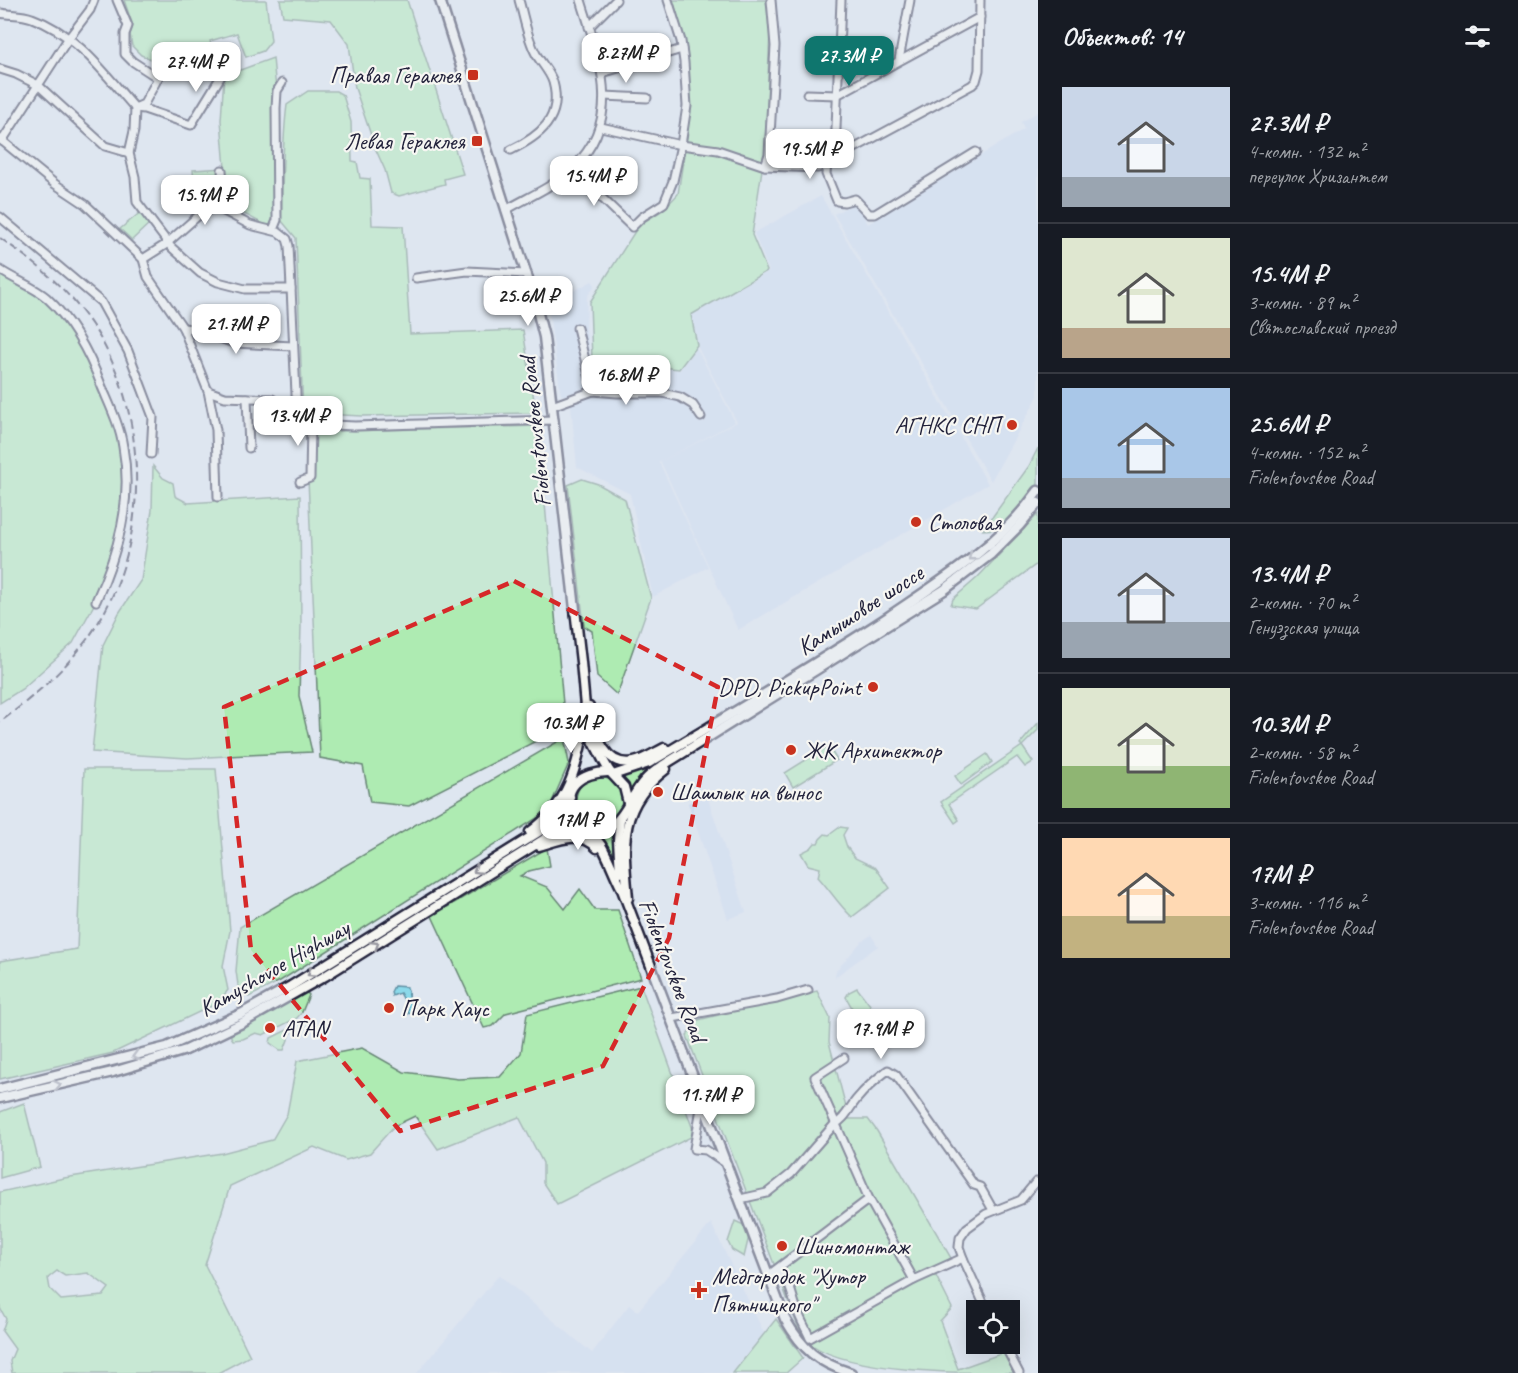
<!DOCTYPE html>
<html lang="ru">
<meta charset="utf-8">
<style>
body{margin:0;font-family:Caveat,sans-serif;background:#20242c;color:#f1f3f6;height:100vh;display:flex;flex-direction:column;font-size:22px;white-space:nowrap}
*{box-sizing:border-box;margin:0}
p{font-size:20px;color:#9ea1a6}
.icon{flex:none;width:33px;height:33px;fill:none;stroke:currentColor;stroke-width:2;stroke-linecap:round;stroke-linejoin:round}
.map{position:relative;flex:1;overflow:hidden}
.drawer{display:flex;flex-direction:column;background:#171b24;width:480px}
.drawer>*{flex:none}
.controls{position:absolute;left:966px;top:1300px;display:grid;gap:12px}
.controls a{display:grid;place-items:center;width:54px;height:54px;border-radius:0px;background:#171b24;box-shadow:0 6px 24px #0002;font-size:30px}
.price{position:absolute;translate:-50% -51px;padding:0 14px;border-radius:12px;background:#fff;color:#222;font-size:20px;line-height:39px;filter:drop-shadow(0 2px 3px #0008)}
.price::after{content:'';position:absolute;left:50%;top:36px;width:18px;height:14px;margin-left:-9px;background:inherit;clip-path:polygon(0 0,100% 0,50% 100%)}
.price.active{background:#0f766e;color:#fff}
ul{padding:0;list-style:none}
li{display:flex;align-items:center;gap:18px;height:150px;padding:0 24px}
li+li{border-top:2px solid #363941}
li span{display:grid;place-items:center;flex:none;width:168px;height:120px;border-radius:0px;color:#555}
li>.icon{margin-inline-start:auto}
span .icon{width:72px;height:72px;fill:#fffc;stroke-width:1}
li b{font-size:26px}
h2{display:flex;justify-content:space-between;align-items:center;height:72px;padding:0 24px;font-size:26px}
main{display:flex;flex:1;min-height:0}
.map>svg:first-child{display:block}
.built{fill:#cddbef}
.green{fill:#aeebb2;stroke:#688676;stroke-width:1.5;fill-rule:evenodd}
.water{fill:#8bd9ea;stroke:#6190a4;stroke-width:1.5}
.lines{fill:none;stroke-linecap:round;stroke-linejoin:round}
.minor-casing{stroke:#22223b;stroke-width:11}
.major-casing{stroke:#22223b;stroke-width:13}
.minor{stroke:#f6f6f2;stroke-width:7}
.major{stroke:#f6f6f2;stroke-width:8}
.rail{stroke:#22223b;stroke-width:2;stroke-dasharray:9 4.5;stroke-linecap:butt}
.oneway{stroke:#9797a0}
.marked{fill:none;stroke:#d62828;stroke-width:4.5;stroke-dasharray:12 8;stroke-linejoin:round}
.poi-dot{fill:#c8321e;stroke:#f6f6f2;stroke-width:2}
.labels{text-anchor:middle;stroke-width:4.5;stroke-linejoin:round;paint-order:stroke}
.poi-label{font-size:24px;fill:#22223b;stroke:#f6f6f2;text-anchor:start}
.street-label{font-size:24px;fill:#22223b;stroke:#f6f6f2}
</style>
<main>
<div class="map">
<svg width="1038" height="1373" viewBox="0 0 1038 1373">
<rect width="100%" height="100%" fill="#dee6f0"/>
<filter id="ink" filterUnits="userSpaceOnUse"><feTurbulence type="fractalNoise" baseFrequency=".0167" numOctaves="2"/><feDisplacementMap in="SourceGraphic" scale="12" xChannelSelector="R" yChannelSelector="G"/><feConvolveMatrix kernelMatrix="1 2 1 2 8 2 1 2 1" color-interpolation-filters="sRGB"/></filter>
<g filter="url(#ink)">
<g class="built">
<polygon points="1038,112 1038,335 1035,337 1038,342 1038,396 991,481 834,214 855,203 868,224 1024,129 1021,122"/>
<polygon points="821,196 988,484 738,630 660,460 659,462 708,567 653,597 630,494 577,467 570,395 561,395 548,305 592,281 595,285 587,297 586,329 590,361 680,370 696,347 735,422 661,461 737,422 698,348 692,315 769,271 754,233"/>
<polygon points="707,796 746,912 728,919 688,803"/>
<polygon points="871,935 878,946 835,977 836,971 861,942"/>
<polygon points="711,1223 764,1333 732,1373 417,1373 499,1275 592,1353 629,1305 638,1311"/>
</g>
<g class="green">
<polygon points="124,0 266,0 271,41 263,51 246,57 237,33 210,41 218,66 183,55 156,61 141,55 132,46 130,34 133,26"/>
<polygon points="280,0 407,0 463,174 444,179 445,184 399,196 391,193 385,170 376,150 355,88 349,44 331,20 283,16"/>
<polygon points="673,0 766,0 770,30 765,150 752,235 767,271 691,315 697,345 679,369 592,360 590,302 639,225 663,210 678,194 688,128 689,88 685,42"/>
<path d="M 273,58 L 276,90 L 278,219 L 269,227 C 259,222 221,200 214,201 C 208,201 201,206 196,208 L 193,170 L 225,168 L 221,120 L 224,76 Z"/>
<path d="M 308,91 L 336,91 L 343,95 L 351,122 L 352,161 L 357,162 L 360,178 L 370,179 L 372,225 L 403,226 L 410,334 L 523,330 L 536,413 L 362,416 L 303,413 L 296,238 L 281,220 C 283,181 282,143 287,105 Z"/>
<polygon points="142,211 151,222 132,240 120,229"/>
<polygon points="0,266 45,297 76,334 113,414 124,448 126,496 120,539 96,601 73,643 22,689 0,703"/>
<polygon points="538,426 565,726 409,806 370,802 363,766 320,758 306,432"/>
<polygon points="1038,448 1038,485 999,529 983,530 1029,466"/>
<polygon points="153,466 163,478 173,483 175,496 188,503 300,496 301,627 299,696 312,752 187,758 92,752 103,645 119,613 141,580 152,510"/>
<polygon points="582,479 598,484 625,499 651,598 617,695 597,677 592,631 584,626 568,485"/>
<polygon points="1038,514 1038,563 976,609 951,605 953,599 977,578"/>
<polygon points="1038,723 1038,730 1022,746 1033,762 1025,767 1017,757 949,804 959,820 955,823 941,802 1022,746 1020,744"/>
<polygon points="564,738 569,763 548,811 280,981 249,997 239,992 236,971 240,927"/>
<polygon points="828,746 837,760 793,787 785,773"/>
<polygon points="987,754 992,762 961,785 955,776"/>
<polygon points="651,765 653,767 642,776 630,793 627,785 619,776"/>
<polygon points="84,769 216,769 230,931 223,966 228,990 218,1003 113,1053 0,1079 0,961 77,949"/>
<circle cx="599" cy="800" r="23"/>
<polygon points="568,807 578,824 558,829 542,836 541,834"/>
<polygon points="617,827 618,872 592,832 606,832"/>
<path d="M 840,827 L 847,828 L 843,835 L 847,847 L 855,858 L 876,868 L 890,888 L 852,917 C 838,904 830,890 818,877 L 820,868 L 808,865 L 801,853 L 811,848 L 815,843 L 818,843 L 820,839 L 825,834 L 829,835 Z"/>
<polygon points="547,848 550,866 529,871 520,876 547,887 565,909 580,889 595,910 618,910 641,978 506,1013 493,1026 484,1028 432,916"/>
<path d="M 641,986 L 695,1135 L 557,1204 L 543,1183 L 543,1163 L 519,1117 L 438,1149 L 415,1116 L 394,1126 L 370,1153 L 346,1160 L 314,1147 L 230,1186 L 205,1265 L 250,1356 L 218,1373 L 12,1373 L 10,1361 L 15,1349 L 2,1331 L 6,1319 L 0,1308 L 0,1192 L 64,1178 L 222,1153 L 272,1140 L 287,1114 L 297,1061 L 362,1048 L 404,1072 L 458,1079 L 500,1077 L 521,1053 L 527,1014 ZM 57,1271 L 65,1276 L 88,1273 L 109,1288 L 103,1296 L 61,1300 L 50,1289 L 48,1278 Z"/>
<polygon points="857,988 870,1005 870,1008 859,1015 856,1015 846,997 849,992"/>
<path d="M 817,991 L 830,1018 L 829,1042 L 849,1119 L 868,1119 L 877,1131 L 951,1258 L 933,1270 L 952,1308 L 940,1321 L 958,1369 L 1003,1353 L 1015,1373 C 962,1373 853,1373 812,1345 C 807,1341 802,1333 798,1327 L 687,1036 L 694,1021 Z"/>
<polygon points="306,992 309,995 302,1012 297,1018 263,1035 256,1033 243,1039 233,1040 231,1037 231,1034"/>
<polygon points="287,1030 291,1032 284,1050 280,1050 270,1043 271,1038"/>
<polygon points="24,1103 40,1167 0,1178 0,1112"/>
<polygon points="735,1221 746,1226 750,1232 744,1257 732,1250 728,1242"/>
<polygon points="776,1319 803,1358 786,1373 733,1373"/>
</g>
<polygon class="water" points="394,986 407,987 411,1005 416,1008 416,1011 408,1014 408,1007 400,993 392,996 391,992"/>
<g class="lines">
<g class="minor-casing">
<g id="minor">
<path d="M 0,13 C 10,15 22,14 32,18 C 77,34 105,74 135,108 L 144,109 L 191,125 L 223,73 L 210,72 L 184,57 L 170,59 L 158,78 L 132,61 L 125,54 L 125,34 L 128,26 L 117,0"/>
<polyline points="589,27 616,0"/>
<polyline points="899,60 910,0"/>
<polyline points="0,69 16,74 38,85 105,146 129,153"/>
<polyline points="602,73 682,49"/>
<polyline points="807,94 837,95 980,17"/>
<polyline points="604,96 647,98"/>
<polyline points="137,107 144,104 158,78"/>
<polyline points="135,108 134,131 129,153 135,177 137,202 171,247 200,273 218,282 245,289 291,289"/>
<polyline points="601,127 681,145 718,150 765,166 818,168 827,163 826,174 837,201 844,202 855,199 869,214 875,214 976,152"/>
<polyline points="0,139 55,184 85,204 143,259 148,277 183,328 208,391 216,430 218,497"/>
<polyline points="2,141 68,39 90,10 94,0"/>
<path d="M 511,150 C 540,136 563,118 553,82 C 550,72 541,63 536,54 C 527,38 524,17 519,0"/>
<polyline points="831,159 835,154 841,0"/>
<polyline points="827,163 972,85 976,81 979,70 980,0"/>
<polyline points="765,166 769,154 775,46 771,0"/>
<polyline points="572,169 632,227 642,217 664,203 673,181 681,145 687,106 684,62 681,41 668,0"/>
<polyline points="222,170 225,211"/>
<path d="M 506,210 C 528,197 555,186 573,168 C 625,118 599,59 581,0"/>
<polyline points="0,217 101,302 128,351 153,417 151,454"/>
<polyline points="273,230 277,220 276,108 277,91 282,83"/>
<polyline points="143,259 165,245 199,215 212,208 220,209 250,225 278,232 287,239 289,246 297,415"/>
<path d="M 0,270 C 15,280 34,287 47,298 C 72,321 90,355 102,387 C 110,406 120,426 123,447 C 133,501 118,553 96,601"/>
<polyline points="416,278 467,271 527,274"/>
<polyline points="183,328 194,329 234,343 293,346"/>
<polyline points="577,328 593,391"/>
<polyline points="208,391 225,397 272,399 288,411 311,424 355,426 554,420"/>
<polyline points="247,398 249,448"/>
<polyline points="552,406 593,391 617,393 662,393 680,397 693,405 701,417"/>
<polyline points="300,482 310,478 311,424"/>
<polyline points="672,1018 777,999 808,990"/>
<polyline points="844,1058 815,1077 869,1199 914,1280"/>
<polyline points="702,1102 694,1149 706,1150 727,1164"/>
<path d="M 740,1199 L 767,1193 L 791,1174 L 834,1125 C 845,1119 848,1110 856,1100 C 865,1089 876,1079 888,1070 L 896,1075 L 974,1185 L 980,1187 L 993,1210"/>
<polyline points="770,1274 869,1199"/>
<path d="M 768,1275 L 779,1273 C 791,1282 791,1294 796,1307 C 799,1317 805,1327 810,1338 L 914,1280 L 963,1258"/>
<polyline points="987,1311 963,1258 959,1247 960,1238 967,1228 986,1214 1021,1200 1036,1182 1038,1182"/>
<polyline points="1004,1344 1019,1373"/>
</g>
</g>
<g class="major-casing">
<g id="major">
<polyline points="440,0 534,298 544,337 581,662 586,718 588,731 603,760 610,772 624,787 628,803"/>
<path d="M 589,707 C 595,729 602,769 634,762 C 644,760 654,753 664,748"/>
<path d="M 610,772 C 582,771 557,789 576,817 C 583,828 594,835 601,845 C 609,858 614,874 621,887 L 785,1319 C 803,1350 817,1362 851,1373"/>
<path d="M 613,775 L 649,763 C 729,715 810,668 888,617 C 941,581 1000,545 1038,491"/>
<path d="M 587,828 C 623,835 625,802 644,781 C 649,775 656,770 662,766 L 944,590 L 991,554 L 1019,526 L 1038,503"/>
<path d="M 530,832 C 568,804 577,769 585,724"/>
<path d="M 539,846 C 559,840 581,830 597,848"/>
<polyline points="620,873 618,840 620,819"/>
<path d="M 628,898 C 623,844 618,806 666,769"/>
<polyline points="0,1089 167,1047 241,1014 291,986 545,828 558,815 570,797"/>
<polyline points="0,1098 113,1072 186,1050 242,1023 325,976 551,835 585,827"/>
</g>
</g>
<use href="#minor" class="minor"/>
<use href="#major" class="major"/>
<path class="rail" d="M 0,238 C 36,263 67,288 92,325 C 151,413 152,551 88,638 C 64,671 33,697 0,722"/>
</g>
<defs><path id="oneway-chevron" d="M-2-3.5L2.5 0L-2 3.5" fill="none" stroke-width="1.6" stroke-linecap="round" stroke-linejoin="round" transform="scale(1.5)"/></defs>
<g class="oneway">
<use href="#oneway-chevron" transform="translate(972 557) rotate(142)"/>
<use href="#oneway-chevron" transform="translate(477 870) rotate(149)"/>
<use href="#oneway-chevron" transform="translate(375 945) rotate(-32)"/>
<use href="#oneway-chevron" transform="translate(311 973) rotate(147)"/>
<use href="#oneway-chevron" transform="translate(136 1056) rotate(164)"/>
<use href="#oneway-chevron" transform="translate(57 1085) rotate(-12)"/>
</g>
</g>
<path d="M0 0H1038V1373H0ZM 514,581 L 718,687 L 669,938 L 603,1066 L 400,1131 L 251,950 L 224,707 Z" fill="#dee6f0" fill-opacity=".55" fill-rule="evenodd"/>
<path class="marked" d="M 514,581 L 718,687 L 669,938 L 603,1066 L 400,1131 L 251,950 L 224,707 Z"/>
<g class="poi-dot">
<rect x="467" y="69" width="12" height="12" rx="3"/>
<rect x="471" y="135" width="12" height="12" rx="3"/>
<circle cx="1012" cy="425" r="6"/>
<circle cx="916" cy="522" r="6"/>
<circle cx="873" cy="687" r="6"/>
<circle cx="791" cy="750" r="6"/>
<circle cx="658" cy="792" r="6"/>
<circle cx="389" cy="1008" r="6"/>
<circle cx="270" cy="1028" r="6"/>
<circle cx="782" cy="1246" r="6"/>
<path d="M696 1281h6v6h6v6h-6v6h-6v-6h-6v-6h6z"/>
</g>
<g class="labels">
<g class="poi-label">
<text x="461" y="83" text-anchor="end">Правая Гераклея</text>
<text x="465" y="149" text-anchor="end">Левая Гераклея</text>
<text x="1000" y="433" text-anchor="end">АГНКС СНП</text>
<text x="928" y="530">Столовая</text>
<text x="861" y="695" text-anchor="end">DPD, PickupPoint</text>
<text x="803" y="758">ЖК Архитектор</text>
<text x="670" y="800">Шашлык на вынос</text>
<text x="401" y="1016">Парк Хаус</text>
<text x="282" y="1036">ATAN</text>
<text x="794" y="1254">Шиномонтаж</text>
<text x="712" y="1284">Медгородок "Хутор<tspan x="712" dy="28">Пятницкого"</tspan></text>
</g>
<g class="street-label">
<text transform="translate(535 432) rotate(-96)" y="8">Fiolentovskoe Road</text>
<text transform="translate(860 610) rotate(-33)" y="8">Камышовое шоссе</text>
<text transform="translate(274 968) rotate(-30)" y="8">Kamyshovoe Highway</text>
<text transform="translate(673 970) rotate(69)" y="8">Fiolentovskoe Road</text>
</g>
</g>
</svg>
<div class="controls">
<a><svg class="icon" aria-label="locate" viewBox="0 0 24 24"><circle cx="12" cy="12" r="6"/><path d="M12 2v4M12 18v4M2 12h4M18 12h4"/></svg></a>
</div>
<b class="price" style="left:626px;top:84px">8.27M ₽</b>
<b class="price active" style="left:849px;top:87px">27.3M ₽</b>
<b class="price" style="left:196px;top:93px">27.4M ₽</b>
<b class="price" style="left:810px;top:180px">19.5M ₽</b>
<b class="price" style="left:594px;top:207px">15.4M ₽</b>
<b class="price" style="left:205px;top:226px">15.9M ₽</b>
<b class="price" style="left:528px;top:327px">25.6M ₽</b>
<b class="price" style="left:236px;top:355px">21.7M ₽</b>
<b class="price" style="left:626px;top:406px">16.8M ₽</b>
<b class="price" style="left:298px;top:447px">13.4M ₽</b>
<b class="price" style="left:571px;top:754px">10.3M ₽</b>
<b class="price" style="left:578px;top:851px">17M ₽</b>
<b class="price" style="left:881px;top:1060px">17.9M ₽</b>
<b class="price" style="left:710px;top:1126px">11.7M ₽</b>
</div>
<section class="drawer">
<h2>Объектов: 14<svg class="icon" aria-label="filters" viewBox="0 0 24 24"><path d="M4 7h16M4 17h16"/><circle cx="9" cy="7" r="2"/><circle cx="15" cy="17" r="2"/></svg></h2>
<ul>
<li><span style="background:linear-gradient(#c9d6e8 75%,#9aa5b1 0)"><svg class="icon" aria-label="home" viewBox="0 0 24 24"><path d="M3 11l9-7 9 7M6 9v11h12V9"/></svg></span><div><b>27.3M ₽</b><p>4-комн. · 132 m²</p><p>переулок Хризантем</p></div></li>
<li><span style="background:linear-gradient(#dfe7d0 75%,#b9a48a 0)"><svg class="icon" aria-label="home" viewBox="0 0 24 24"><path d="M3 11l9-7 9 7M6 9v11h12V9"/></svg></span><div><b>15.4M ₽</b><p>3-комн. · 89 m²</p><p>Святославский проезд</p></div></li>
<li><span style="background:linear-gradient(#a9c7e8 75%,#9aa5b1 0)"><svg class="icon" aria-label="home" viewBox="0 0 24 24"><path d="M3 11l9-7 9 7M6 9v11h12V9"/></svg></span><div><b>25.6M ₽</b><p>4-комн. · 152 m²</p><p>Fiolentovskoe Road</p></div></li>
<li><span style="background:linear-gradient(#c9d6e8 70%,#9aa5b1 0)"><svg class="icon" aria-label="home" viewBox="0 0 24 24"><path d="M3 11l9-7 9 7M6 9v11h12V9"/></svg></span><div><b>13.4M ₽</b><p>2-комн. · 70 m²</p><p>Генуэзская улица</p></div></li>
<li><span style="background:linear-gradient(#dfe7d0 65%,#8fb573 0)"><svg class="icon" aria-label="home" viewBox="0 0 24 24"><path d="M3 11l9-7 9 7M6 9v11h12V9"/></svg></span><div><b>10.3M ₽</b><p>2-комн. · 58 m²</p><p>Fiolentovskoe Road</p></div></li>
<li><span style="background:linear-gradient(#ffd9b3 65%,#c2b280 0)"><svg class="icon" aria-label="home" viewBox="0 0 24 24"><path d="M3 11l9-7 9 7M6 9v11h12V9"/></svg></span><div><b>17M ₽</b><p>3-комн. · 116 m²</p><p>Fiolentovskoe Road</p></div></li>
</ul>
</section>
</main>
